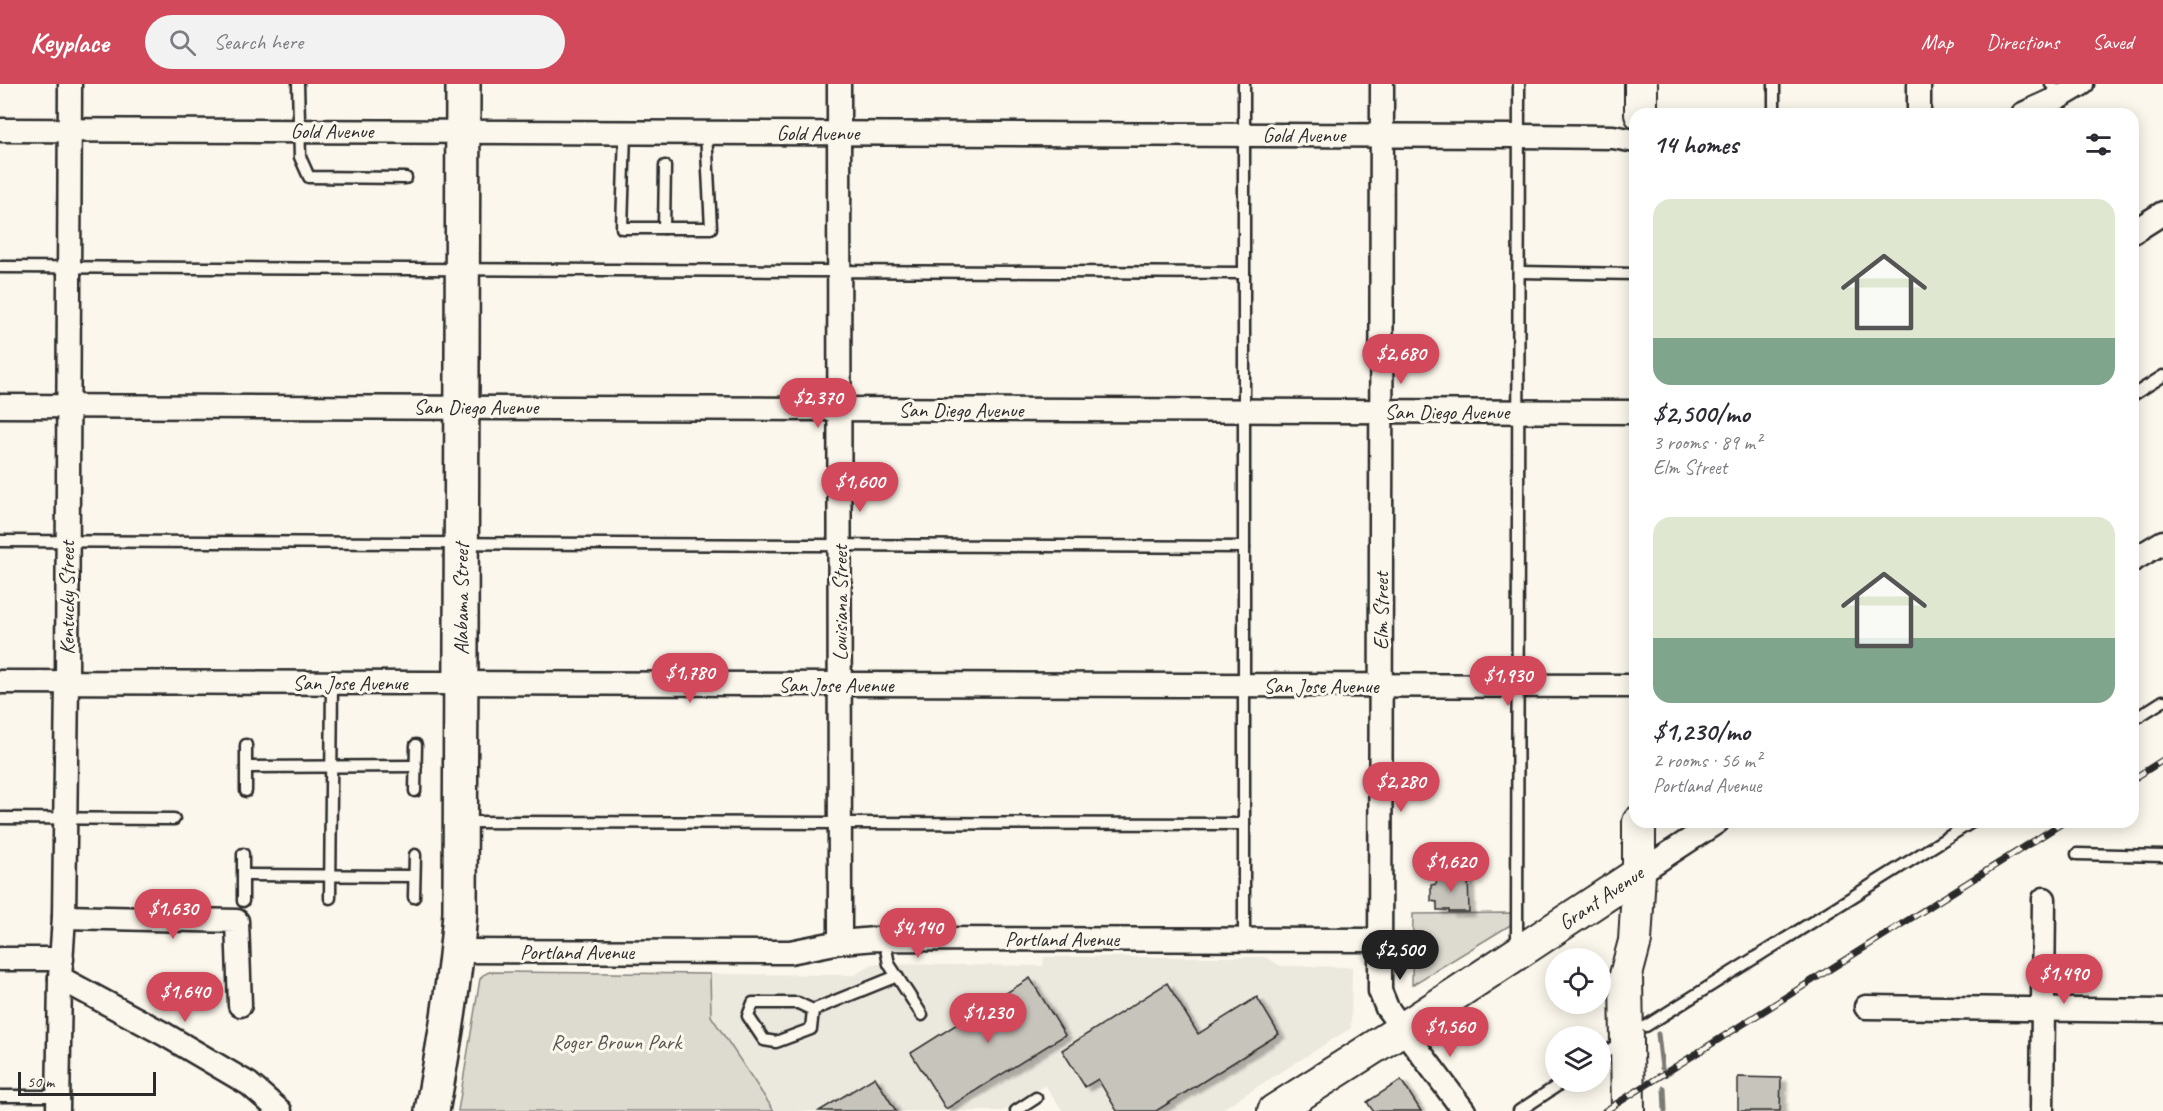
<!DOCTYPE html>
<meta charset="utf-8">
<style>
body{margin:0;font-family:Caveat,sans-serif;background:#f2f2f3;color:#2b2b33;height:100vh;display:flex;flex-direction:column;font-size:22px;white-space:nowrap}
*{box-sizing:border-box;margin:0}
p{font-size:20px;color:#7c7c81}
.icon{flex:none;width:33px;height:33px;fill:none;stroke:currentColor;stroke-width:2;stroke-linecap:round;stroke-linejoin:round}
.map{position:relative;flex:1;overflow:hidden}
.panel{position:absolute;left:1629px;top:24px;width:510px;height:720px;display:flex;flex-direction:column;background:#fff;border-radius:18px;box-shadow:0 3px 15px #0003}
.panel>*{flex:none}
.controls{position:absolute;left:1545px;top:864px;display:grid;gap:12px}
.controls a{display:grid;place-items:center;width:66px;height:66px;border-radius:50%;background:#fff;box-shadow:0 3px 15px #0003;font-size:30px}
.scale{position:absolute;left:18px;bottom:15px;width:138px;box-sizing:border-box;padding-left:6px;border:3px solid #2b2b2b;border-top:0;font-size:16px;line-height:21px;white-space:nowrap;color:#2b2b2b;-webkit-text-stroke:4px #fbf7ec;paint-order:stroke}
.price{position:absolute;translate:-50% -51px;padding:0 14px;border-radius:21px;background:#d1495b;color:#fff;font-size:20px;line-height:39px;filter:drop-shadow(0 2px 3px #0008)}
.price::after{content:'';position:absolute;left:50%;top:36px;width:18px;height:14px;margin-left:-9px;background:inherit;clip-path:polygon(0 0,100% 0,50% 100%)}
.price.selected{background:#222;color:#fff}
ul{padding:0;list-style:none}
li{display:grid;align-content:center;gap:12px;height:318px;padding:0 24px}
li span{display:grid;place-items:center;height:186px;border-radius:18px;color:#555}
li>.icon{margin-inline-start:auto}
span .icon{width:108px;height:108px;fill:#fffc;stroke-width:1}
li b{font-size:26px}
h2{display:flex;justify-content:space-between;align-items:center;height:72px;padding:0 24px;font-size:26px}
header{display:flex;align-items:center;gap:36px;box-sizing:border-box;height:84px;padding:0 30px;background:#d1495b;color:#fff}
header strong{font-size:28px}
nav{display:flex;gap:33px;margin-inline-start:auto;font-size:21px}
.search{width:420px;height:54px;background:#f2f2f3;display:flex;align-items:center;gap:15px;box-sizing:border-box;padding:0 21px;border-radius:33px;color:#7c7c81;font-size:22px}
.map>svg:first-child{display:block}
.built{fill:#ebe8de}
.green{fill:#dddad0;stroke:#84827e;stroke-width:1.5}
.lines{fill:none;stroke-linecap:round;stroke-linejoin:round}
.stream{stroke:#7b7a75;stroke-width:5}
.building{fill:#c7c4bc;stroke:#2b2b2b;stroke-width:1.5;filter:url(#shadow)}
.service-casing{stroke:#2b2b2b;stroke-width:15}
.minor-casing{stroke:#2b2b2b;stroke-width:27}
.secondary-casing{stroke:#2b2b2b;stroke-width:36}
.primary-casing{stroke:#2b2b2b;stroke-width:38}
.service{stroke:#fbf7ec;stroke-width:10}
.minor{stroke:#fbf7ec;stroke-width:22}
.secondary{stroke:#fbf7ec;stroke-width:32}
.primary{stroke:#fbf7ec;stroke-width:33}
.rail-casing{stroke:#2b2b2b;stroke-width:7}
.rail{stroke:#fbf7ec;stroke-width:4.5;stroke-dasharray:14;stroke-linecap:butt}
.labels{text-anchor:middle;stroke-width:6;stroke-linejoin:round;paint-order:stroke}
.street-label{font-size:21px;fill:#2b2b2b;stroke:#fbf7ec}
.park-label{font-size:21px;fill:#585754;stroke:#fbf7ec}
</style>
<header>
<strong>Keyplace</strong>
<div class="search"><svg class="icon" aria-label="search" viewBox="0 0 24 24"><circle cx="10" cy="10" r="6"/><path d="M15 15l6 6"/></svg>Search here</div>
<nav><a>Map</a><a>Directions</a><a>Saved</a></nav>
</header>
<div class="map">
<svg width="2163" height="1027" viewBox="0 0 2163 1027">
<defs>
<filter id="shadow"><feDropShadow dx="6" dy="4" stdDeviation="1.5" flood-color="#0004"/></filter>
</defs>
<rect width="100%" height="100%" fill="#fbf7ec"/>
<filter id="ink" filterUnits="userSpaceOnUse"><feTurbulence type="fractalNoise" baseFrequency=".0167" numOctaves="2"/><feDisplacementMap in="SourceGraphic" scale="12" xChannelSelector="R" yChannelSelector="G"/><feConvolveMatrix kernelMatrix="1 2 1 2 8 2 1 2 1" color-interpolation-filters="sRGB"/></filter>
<g filter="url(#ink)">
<polygon class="built" points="1044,873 1265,873 1281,882 1352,883 1351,944 1219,1027 1063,1027 1045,1001 1003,1027 774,1027 711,932 710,890 855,891 872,880 1043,882"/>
<g class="green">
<polygon points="1512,829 1512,840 1412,901 1413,830"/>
<polygon points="489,888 710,890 711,932 774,1027 458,1027 480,895 483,891"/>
</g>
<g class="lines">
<g class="stream">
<polyline points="1658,950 1662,984"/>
<polyline points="1664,1004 1665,1027"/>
</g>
</g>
<g class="building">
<polygon points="1444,790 1468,791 1469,828 1449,828 1449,826 1437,826 1437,818 1431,817 1431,801 1436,800 1437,793 1443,793"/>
<polygon points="1030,894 1065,951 946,1025 911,969"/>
<polygon points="1167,899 1198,950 1257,913 1279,950 1156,1027 1117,1027 1098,995 1085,1003 1062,966"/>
<polygon points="875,993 896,1027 819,1027"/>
<polygon points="1738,993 1781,994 1780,1027 1738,1027"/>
<polygon points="1401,996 1421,1027 1373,1027 1367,1018"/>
</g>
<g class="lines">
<g class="service-casing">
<g id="service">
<polyline points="298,0 300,73 309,93 406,94"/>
<polyline points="1244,0 1244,855"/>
<polyline points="1774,0 1774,30"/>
<polyline points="2051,0 2060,13"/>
<polyline points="625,48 622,144 711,144 706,48"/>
<polyline points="664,144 665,82"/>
<polyline points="0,183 1244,189"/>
<polyline points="1519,188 1635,190"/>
<polyline points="2133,311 2163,292"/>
<polyline points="0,457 1244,463"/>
<polyline points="2133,636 2163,617"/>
<polyline points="246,661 246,707"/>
<polyline points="246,683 416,682"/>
<polyline points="415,707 416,661"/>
<polyline points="0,734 174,735"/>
<polyline points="463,738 1244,740"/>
<polyline points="243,770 243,817"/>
<polyline points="2077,770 2163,772"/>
<polyline points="243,791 414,792"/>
<polyline points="414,813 415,771"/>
<polyline points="330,814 332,599"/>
<polyline points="884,855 889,880 922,931"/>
<polyline points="1517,863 1519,0"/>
<polyline points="813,926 811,945 776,958 764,956 748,932 753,919 798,919 813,926 897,892"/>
<polyline points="1646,942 1972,738"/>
<polyline points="1600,972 1623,957"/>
<polyline points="0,1012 57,1012"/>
<polyline points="1016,1027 1036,1014"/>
<polyline points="1519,1027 1563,998"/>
</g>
</g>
<g class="minor-casing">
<g id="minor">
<polyline points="839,0 840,858"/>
<polyline points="1382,0 1380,907 1387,924 1464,1027"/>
<polyline points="1919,30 1919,0"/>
<polyline points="2023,30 2060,13 2082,0"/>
<polyline points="0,46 1519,52 1613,53 1635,57"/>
<polyline points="2133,148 2163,129"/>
<polyline points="0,322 1635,328"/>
<polyline points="2133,476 2163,458"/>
<polyline points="0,598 1635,602"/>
<polyline points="1639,789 1717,738"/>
<polyline points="64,833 237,837 240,921"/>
<polyline points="457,867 790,868 840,858 875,855 1380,856"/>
<polyline points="0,875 62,875"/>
<polyline points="60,894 164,950 249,1000 280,1027"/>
<polyline points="1866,923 2163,927"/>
<polyline points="58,1027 60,894 64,833 67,598 70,0"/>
<polyline points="2042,1027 2044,815"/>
</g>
</g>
<g class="secondary-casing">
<g id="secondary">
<polyline points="1641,0 1641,30"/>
<polyline points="1274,1027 1404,944 1639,789"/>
<polyline points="1628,1027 1626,891 1635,857 1639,789 1639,738"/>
</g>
</g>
<g class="primary-casing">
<path id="primary" d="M 432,1027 C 444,961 455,896 460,829 L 463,0"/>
</g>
<use href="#service" class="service"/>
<use href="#minor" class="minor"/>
<use href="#secondary" class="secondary"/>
<use href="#primary" class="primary"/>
<g class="rail-casing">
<g id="rail">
<polyline points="2133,695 2163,676"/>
<polyline points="1605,1027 2064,738"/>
</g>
</g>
<use href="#rail" class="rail"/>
</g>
</g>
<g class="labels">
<g class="street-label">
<text x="332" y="54">Gold Avenue</text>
<text x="818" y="56">Gold Avenue</text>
<text x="1304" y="58">Gold Avenue</text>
<text x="476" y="330">San Diego Avenue</text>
<text x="961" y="333">San Diego Avenue</text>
<text x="1447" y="335">San Diego Avenue</text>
<text transform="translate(67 514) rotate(-90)" y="7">Kentucky Street</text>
<text transform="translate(461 515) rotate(-90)" y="7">Alabama Street</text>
<text transform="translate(840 519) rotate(-90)" y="7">Louisiana Street</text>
<text transform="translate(1381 527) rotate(-90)" y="7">Elm Street</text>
<text x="350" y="606">San Jose Avenue</text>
<text x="836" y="608">San Jose Avenue</text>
<text x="1321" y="609">San Jose Avenue</text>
<text transform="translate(1601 814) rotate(-34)" y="7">Grant Avenue</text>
<text x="1062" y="862">Portland Avenue</text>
<text x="577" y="875">Portland Avenue</text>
</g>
<g class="park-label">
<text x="616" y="965">Roger Brown Park</text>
</g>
</g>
</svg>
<div class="controls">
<a><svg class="icon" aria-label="locate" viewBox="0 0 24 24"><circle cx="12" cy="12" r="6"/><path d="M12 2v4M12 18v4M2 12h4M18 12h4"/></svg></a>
<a><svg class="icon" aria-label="layers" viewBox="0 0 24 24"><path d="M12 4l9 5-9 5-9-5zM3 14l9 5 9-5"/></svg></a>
</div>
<div class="scale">50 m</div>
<b class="price" style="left:1401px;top:301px">$2,680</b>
<b class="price" style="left:818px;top:345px">$2,370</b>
<b class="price" style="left:860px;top:429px">$1,600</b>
<b class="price" style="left:690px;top:620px">$1,780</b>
<b class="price" style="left:1508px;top:623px">$1,930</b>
<b class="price" style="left:1401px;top:729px">$2,280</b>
<b class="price" style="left:1451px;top:809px">$1,620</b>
<b class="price" style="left:173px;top:856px">$1,630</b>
<b class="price" style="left:918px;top:875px">$4,140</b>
<b class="price selected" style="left:1400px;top:897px">$2,500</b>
<b class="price" style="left:2064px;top:921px">$1,490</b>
<b class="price" style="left:185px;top:939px">$1,640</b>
<b class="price" style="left:988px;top:960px">$1,230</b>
<b class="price" style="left:1450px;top:974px">$1,560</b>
<section class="panel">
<h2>14 homes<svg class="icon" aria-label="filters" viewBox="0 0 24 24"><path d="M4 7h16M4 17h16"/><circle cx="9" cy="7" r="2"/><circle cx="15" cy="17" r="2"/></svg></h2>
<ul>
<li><span style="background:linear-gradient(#dfe7d0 75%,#7fa58c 0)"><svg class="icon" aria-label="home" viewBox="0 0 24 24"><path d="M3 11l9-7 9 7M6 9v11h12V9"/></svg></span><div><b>$2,500/mo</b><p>3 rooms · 89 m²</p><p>Elm Street</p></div></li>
<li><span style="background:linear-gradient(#dfe7d0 65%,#7fa58c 0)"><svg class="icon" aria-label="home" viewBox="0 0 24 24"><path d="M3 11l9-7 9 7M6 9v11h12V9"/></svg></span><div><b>$1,230/mo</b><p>2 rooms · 56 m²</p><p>Portland Avenue</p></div></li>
</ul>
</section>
</div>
